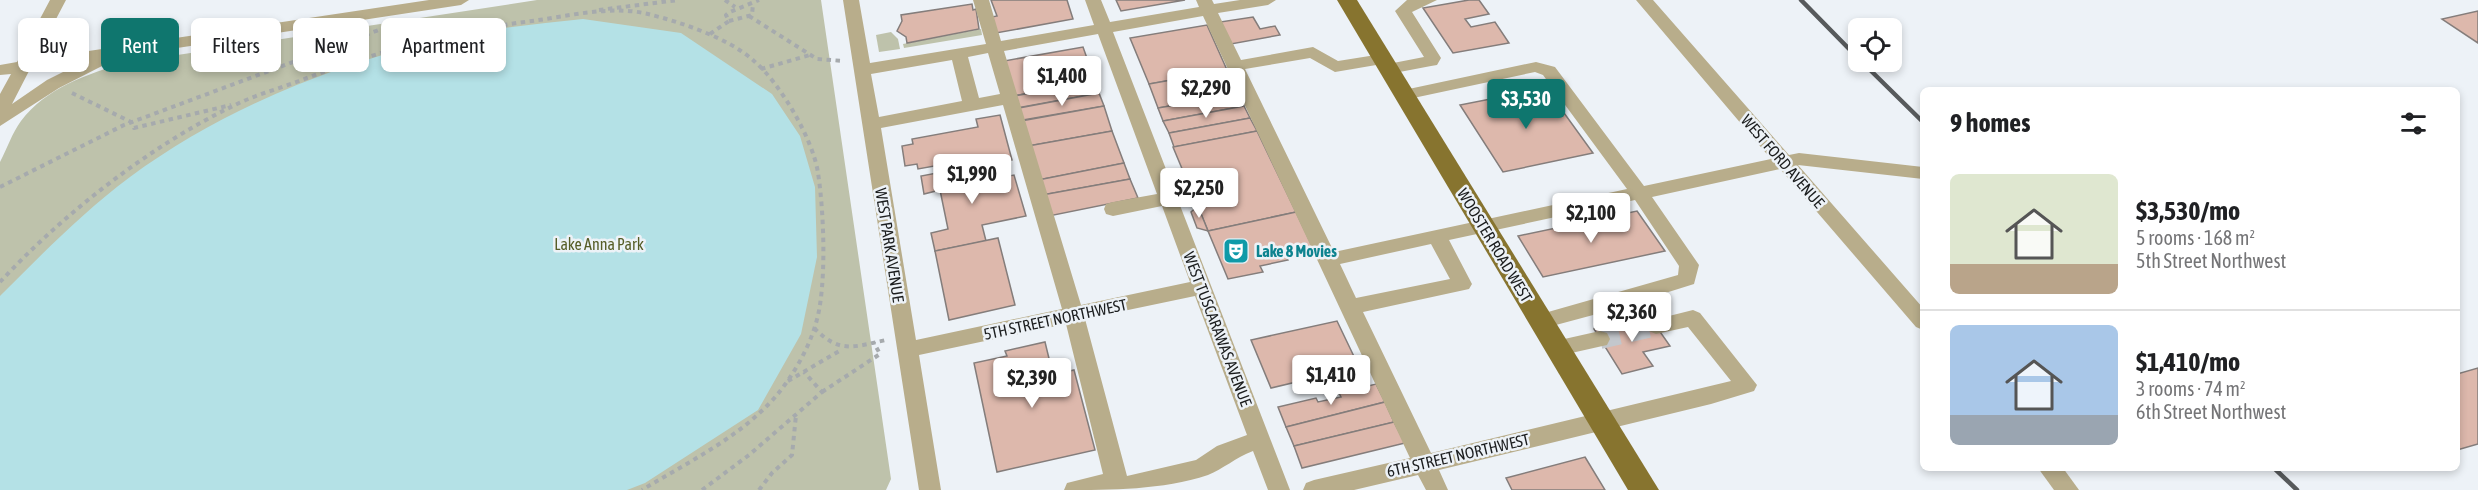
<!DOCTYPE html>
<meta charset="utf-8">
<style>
body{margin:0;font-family:"Asap Condensed",sans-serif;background:#f2f2f2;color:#202124;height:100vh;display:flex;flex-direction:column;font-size:22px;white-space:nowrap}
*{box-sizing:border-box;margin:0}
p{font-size:20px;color:#757577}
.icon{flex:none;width:33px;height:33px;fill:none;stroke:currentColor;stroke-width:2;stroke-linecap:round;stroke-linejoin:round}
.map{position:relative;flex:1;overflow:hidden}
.drawer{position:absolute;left:1920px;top:87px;width:540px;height:384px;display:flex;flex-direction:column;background:#fff;border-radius:9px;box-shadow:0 3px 9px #0003}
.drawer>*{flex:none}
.top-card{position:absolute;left:18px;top:18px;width:570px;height:54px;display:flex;gap:12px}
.fabs{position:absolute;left:1848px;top:18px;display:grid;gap:12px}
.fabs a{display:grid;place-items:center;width:54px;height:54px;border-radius:9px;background:#fff;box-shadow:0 3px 9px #0003;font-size:30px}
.price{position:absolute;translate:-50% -51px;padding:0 14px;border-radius:6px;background:#fff;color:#222;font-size:20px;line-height:39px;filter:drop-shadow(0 2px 3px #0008)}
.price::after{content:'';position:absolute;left:50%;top:36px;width:18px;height:14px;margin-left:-9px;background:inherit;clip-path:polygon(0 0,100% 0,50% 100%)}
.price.selected{background:#0f766e;color:#fff}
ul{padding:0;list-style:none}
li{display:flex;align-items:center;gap:18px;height:150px;padding:0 30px}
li+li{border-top:2px solid #e0e0e0}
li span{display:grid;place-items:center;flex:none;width:168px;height:120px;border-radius:9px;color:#555}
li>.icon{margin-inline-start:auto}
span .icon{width:72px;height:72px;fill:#fffc;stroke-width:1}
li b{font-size:26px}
h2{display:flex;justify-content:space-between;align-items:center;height:72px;padding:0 30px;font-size:26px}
.chip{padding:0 21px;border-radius:9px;background:#fff;box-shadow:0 3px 9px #0003;font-size:21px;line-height:54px}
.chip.selected{background:#0f766e;color:#fff}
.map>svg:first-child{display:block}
.green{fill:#bec2ab}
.water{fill:#b4e1e6}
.building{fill:#ddb8ac;stroke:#847d7b;stroke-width:1.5}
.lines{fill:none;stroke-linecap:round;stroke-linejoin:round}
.minor-tunnel{stroke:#c3c7cc;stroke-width:20;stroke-dasharray:20 10;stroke-linecap:butt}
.path{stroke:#a6aaad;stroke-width:4;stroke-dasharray:4.5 4.5;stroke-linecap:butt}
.minor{fill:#b8ad8b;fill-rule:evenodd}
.major{fill:#87742f;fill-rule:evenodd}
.rail{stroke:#575a5c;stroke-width:4.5}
.labels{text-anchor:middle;stroke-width:5;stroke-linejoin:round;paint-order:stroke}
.street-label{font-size:16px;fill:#1b1d1e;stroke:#edf2f7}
.park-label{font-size:16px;fill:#565d27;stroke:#edf2f7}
.culture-label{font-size:16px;font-weight:bold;fill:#0d838f;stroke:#edf2f7;text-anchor:start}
</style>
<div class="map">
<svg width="2478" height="490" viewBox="0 0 2478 490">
<rect width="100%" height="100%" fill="#edf2f7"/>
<g class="green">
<path d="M 537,0 L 821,0 L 891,479 L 886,490 L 0,490 L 0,162 C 7,149 12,133 21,121 C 46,88 87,74 125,63 Z"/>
<polygon points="981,29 982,35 904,48 903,44"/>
<polygon points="891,32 898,39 900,49 879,52 876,35"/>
</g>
<path class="water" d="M 583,19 L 681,33 L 772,94 L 800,136 L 815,187 L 817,257 L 801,334 L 758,410 L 645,483 L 627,490 L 0,490 L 0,296 C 42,254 83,212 130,177 C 217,113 322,69 426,43 C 477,29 530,25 583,19 Z"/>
<g class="building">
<polygon points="991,0 1067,0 1073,19 996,33 992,17 997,16"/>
<polygon points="1116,0 1185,0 1121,11"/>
<polygon points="1469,0 1479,0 1489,14 1465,19 1471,27 1495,22 1509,43 1453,53 1423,8"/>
<polygon points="972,4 973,10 976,9 979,29 907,43 906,37 897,31 902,21 901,15"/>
<polygon points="2478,11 2478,43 2442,19"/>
<polygon points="1253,17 1260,29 1275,26 1280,35 1231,44 1220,22"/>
<polygon points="1207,25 1227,70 1149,84 1130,38"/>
<polygon points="1083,47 1095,81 1014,96 1004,61"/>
<polygon points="1227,70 1238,94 1158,108 1149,84"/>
<polygon points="1095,81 1099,93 1017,108 1014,96"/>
<polygon points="1546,88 1593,153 1503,172 1460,105"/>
<polygon points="1099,93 1104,106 1023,120 1019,108"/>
<polygon points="1238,94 1244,106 1163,121 1158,108"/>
<polygon points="1104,106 1112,131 1028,146 1021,121"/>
<polygon points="1244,106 1250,118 1169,133 1163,121"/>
<polygon points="1000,115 1012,160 986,165 985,157 918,169 917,164 905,166 902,146 913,144 912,139 978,127 976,119"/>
<polygon points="1250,118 1257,131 1174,147 1169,133"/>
<polygon points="1112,131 1124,163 1038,180 1028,146"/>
<polygon points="1257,131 1296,212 1208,231 1173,147"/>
<polygon points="1124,163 1130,179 1042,195 1038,180"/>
<polygon points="968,167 972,183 1014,175 1026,216 982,225 986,241 935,251 931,233 948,229 940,190 924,194 921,176"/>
<polygon points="1130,179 1138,198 1049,216 1042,195"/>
<polygon points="1198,206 1208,231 1197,228 1191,212"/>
<polygon points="1637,211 1665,251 1543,277 1518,236"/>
<polygon points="1296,212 1314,250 1286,255 1288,260 1260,266 1263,272 1228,279 1208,231"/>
<polygon points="998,238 1015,305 949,320 935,251"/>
<polygon points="1649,316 1670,346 1643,352 1653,366 1622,374 1594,329"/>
<polygon points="1337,321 1359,367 1271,388 1251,340"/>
<polygon points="1045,342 1053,375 1074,370 1095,450 997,472 974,363 1007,356 1005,351"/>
<polygon points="2478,368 2478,444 2457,450 2457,374"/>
<polygon points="1376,384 1385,402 1286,427 1278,407 1316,398 1318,402 1341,397 1339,393"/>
<polygon points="1385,402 1394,422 1294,446 1286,427"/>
<polygon points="1394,422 1405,443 1302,468 1294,446"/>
<polygon points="1585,457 1605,490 1512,490 1506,478"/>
</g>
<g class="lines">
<polyline class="minor-tunnel" points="1600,339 1656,326"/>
<g class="path">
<polyline points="725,0 735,7"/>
<polyline points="599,10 678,0"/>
<polyline points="749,16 817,59 844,61"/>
<polyline points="729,21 752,15 753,4"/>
<polyline points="710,34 729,21 726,15 730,12 759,0"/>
<polyline points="761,69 810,55"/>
<polyline points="72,93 131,122 134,128 231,105"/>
<polyline points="0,187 124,125 387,27"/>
<path d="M 0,282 C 63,214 151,145 235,105 C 255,95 278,89 299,81 C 375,52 451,31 532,21 C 569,16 611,5 648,14 C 680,22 729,38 754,61 C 780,83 813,139 818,173 C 824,211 827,287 816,323 C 809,348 793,376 776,396 C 741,437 688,462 642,490"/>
<path d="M 814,328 C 840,354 853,347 886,340"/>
<polyline points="788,381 841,350"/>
<polyline points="822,392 880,354 874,343"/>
<polyline points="702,490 749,455 822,392 804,372"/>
<polyline points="759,490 772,473 792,455 796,415"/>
</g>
<g class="minor">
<path d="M 50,0 L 66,0 L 35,59 L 429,0 L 469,0 L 461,5 L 105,59 L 104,65 L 59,88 L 0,126 L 0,94 L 11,74 L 0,75 L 0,65 L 17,62 ZM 81,63 L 47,80 L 12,104 L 29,71 Z"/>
<path d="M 843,0 L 859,0 L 870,63 L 986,44 L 973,0 L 989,0 L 1001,41 L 1094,25 L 1085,0 L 1101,0 L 1110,22 L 1199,7 L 1196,0 L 1212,0 L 1214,4 L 1240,0 L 1276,0 L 1268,5 L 1218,13 L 1241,60 L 1313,47 L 1338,61 L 1382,54 L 1388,55 L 1390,59 L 1388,63 L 1335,72 L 1310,58 L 1245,69 L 1334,252 L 1627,189 L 1543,75 L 1535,72 L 1404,100 L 1398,99 L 1395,95 L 1398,91 L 1404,90 L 1536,62 L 1555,67 L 1644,186 L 1771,159 L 1636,0 L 1653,0 L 1789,155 L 1799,153 L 1923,167 L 1923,179 L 1798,165 L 1923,308 L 1923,330 L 1916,327 L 1780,169 L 1652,197 L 1699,265 L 1694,284 L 1608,311 L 1541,329 L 1534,326 L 1531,321 L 1534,316 L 1678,275 L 1679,266 L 1635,200 L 1449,240 L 1472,284 L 1469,289 L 1363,312 L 1431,453 L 1731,381 L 1688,327 L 1656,334 L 1649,331 L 1646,326 L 1649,321 L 1693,310 L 1700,313 L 1757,385 L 1754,391 L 1711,404 L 1439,470 L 1448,490 L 1426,490 L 1418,475 L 1354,490 L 1303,490 L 1306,483 L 1314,480 L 1410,458 L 1203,16 L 1113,32 L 1290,490 L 1268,490 L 1253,451 C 1235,458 1223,469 1208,475 C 1162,490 1112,490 1064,490 L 1067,483 L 1103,474 L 1066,324 L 919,355 L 941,490 L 919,490 ZM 1098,34 L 1157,194 L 1113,202 L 1106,204 L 1104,209 L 1106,214 L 1113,216 L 1162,206 L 1190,282 L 1081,305 L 1004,51 ZM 988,53 L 1000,94 L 979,98 L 968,57 ZM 952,60 L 962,101 L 879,117 L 871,74 ZM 1003,105 L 1062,309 L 916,340 L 881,128 ZM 1431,244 L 1450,279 L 1356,298 L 1340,264 ZM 1195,296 L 1247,435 L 1217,446 L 1196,460 L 1127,476 L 1085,319 Z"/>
<polygon points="1407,0 1437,0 1412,12 1441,58 1437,65 1431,66 1389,74 1383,73 1380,69 1383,65 1424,57 1395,11"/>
<polygon points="1600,331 1607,333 1610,339 1607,345 1558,356 1551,354 1548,348 1551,342"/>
<polygon points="2038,468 2063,468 2079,490 2054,490"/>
</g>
<polygon class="major" points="1337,0 1357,0 1659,490 1628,490"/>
<g class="rail">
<polyline points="1801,0 1858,58"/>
<polyline points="1862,62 1923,122"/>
<polyline points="2274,468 2297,490"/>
</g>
</g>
<defs>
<g id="theatre-square" transform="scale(1.35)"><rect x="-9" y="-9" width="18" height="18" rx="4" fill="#0f9aa8" stroke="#edf2f7"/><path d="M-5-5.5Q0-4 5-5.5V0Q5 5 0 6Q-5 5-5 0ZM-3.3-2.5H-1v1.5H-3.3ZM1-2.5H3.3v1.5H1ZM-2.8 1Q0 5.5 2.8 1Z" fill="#fff"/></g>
</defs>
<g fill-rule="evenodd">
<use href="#theatre-square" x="1236" y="251"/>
</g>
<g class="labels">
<g class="street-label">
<text transform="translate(1783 161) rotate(49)" y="6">WEST FORD AVENUE</text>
<text transform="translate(890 245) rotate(81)" y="6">WEST PARK AVENUE</text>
<text transform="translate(1495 245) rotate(59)" y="6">WOOSTER ROAD WEST</text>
<text transform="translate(1055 319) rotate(-12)" y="6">5TH STREET NORTHWEST</text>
<text transform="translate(1218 329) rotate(69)" y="6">WEST TUSCARAWAS AVENUE</text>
<text transform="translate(1458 455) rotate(-13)" y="6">6TH STREET NORTHWEST</text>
</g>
<g class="park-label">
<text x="599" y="250">Lake Anna Park</text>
</g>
<g class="culture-label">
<text x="1256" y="257">Lake 8 Movies</text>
</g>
</g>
</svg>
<div class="fabs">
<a><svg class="icon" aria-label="locate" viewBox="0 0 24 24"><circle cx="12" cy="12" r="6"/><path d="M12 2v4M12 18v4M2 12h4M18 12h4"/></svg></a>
</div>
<b class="price" style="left:1062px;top:107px">$1,400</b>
<b class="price" style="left:1206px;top:119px">$2,290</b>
<b class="price selected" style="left:1526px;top:130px">$3,530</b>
<b class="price" style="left:972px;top:205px">$1,990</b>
<b class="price" style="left:1199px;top:219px">$2,250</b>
<b class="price" style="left:1591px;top:244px">$2,100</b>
<b class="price" style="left:1632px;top:343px">$2,360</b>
<b class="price" style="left:1331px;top:406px">$1,410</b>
<b class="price" style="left:1032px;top:409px">$2,390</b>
<div class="top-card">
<a class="chip">Buy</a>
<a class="chip selected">Rent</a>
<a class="chip">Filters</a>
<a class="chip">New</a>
<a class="chip">Apartment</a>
</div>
<section class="drawer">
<h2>9 homes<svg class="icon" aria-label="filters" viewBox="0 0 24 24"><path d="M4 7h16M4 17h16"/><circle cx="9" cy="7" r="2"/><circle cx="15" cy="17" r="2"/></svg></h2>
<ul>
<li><span style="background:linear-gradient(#dfe7d0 75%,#b9a48a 0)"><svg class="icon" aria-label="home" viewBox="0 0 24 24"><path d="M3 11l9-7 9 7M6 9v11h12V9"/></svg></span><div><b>$3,530/mo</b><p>5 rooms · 168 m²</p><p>5th Street Northwest</p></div></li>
<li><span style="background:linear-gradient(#a9c7e8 75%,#9aa5b1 0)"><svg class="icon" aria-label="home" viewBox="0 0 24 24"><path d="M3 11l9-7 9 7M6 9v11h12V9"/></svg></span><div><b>$1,410/mo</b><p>3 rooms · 74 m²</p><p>6th Street Northwest</p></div></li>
</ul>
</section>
</div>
